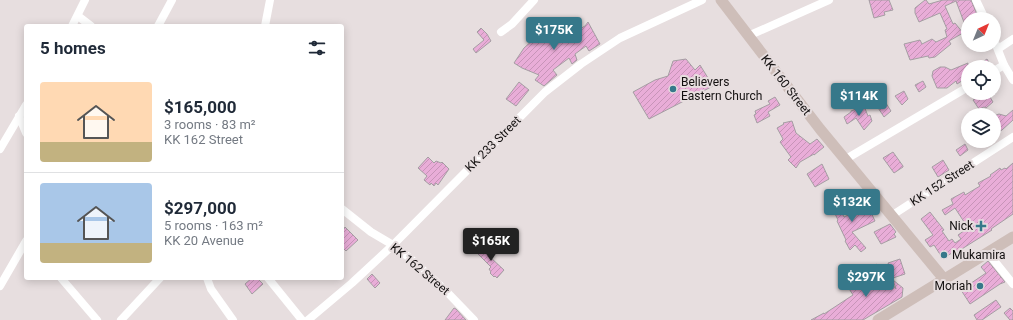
<!DOCTYPE html>
<meta charset="utf-8">
<style>
body{margin:0;font-family:Roboto,sans-serif;background:#f6f6f7;color:#1f2937;height:100vh;display:flex;flex-direction:column;font-size:15px;white-space:nowrap}
*{box-sizing:border-box;margin:0}
p{font-size:13px;color:#747a83}
.icon{flex:none;width:22px;height:22px;fill:none;stroke:currentColor;stroke-width:2;stroke-linecap:round;stroke-linejoin:round}
.map{position:relative;flex:1;overflow:hidden}
.panel{position:absolute;left:24px;top:24px;width:320px;height:256px;display:flex;flex-direction:column;background:#fff;border-radius:4px;box-shadow:0 2px 10px #0003}
.panel>*{flex:none}
.needle{width:26px;rotate:43deg}
.controls{position:absolute;left:961px;top:12px;display:grid;gap:8px}
.controls a{display:grid;place-items:center;width:40px;height:40px;border-radius:50%;background:#fff;box-shadow:0 2px 10px #0003;font-size:20px}
.price{position:absolute;translate:-50% -34px;padding:0 9px;border-radius:4px;background:#36788a;color:#fff;font-size:13px;line-height:26px;filter:drop-shadow(0 1px 2px #0008)}
.price::after{content:'';position:absolute;left:50%;top:24px;width:12px;height:9px;margin-left:-6px;background:inherit;clip-path:polygon(0 0,100% 0,50% 100%)}
.price.on{background:#222;color:#fff}
ul{padding:0;list-style:none}
li{display:flex;align-items:center;gap:12px;height:100px;padding:0 16px}
li+li{border-top:1px solid #e0e1e3}
li span{display:grid;place-items:center;flex:none;width:112px;height:80px;border-radius:4px;color:#555}
li>.icon{margin-inline-start:auto}
span .icon{width:48px;height:48px;fill:#fffc;stroke-width:1}
li b{font-size:17px}
h2{display:flex;justify-content:space-between;align-items:center;height:48px;padding:0 16px;font-size:17px}
.map>svg:first-child{display:block}
.building{fill:url(#building-hatch);stroke:#a59ea3}
.lines{fill:none;stroke-linecap:round;stroke-linejoin:round}
.minor{stroke:#fff;stroke-width:8}
.major{stroke:#cebeb9;stroke-width:11}
.poi-dot{fill:#36788a;stroke:#e7dedf;stroke-width:1.5}
.labels{text-anchor:middle;stroke-width:4;stroke-linejoin:round;paint-order:stroke}
.poi-label{font-size:12px;fill:#131010;stroke:#e7dedf;text-anchor:start}
.street-label{font-size:12px;fill:#131010;stroke:#e7dedf}
</style>
<div class="map">
<svg width="1013" height="320" viewBox="0 0 1013 320">
<defs>
<pattern id="building-hatch" width="6" height="6" patternUnits="userSpaceOnUse"><rect width="6" height="6" fill="#e9add8"/><path d="M-1 1l2-2M0 6l6-6M5 7l2-2" fill="none" stroke="#c794b8"/></pattern>
</defs>
<rect width="100%" height="100%" fill="#e7dedf"/>
<g class="building">
<polygon points="869,0 889,0 893,10 884,12 885,15 874,18"/>
<polygon points="925,0 926,0 929,4 943,0 971,0 978,17 973,19 968,19 968,22 965,25 956,1 945,6 953,24 955,23 963,33 949,41 951,44 935,57 929,58 928,56 910,60 904,44 920,40 922,44 932,39 936,42 947,37 945,30 947,29 940,13 919,22 915,13 915,8"/>
<polygon points="553,22 564,38 585,26 588,22 600,44 589,51 586,46 575,54 577,60 572,64 569,58 553,70 557,75 544,86 535,80 539,75 522,68 514,63 524,48"/>
<polygon points="481,28 487,34 491,41 476,53 473,49 484,40 477,32"/>
<polygon points="686,59 695,70 700,65 713,86 649,119 633,92 655,80 668,76 673,61"/>
<polygon points="987,59 991,66 990,67 975,67"/>
<polygon points="968,63 968,77 957,84 956,81 947,88 937,88 932,76 933,71 940,67 945,67 951,70"/>
<polygon points="923,81 926,87 919,92 915,85"/>
<polygon points="519,82 529,90 516,106 506,99"/>
<polygon points="904,91 908,99 902,105 895,96"/>
<polygon points="980,93 996,93 990,97 993,102 986,108 984,107 979,109 973,100 976,98 975,95"/>
<polygon points="775,97 780,105 768,112 770,116 757,123 754,115 756,114 755,111 770,104 768,101"/>
<polygon points="882,97 891,111 884,117 873,100"/>
<polygon points="864,106 868,116 870,115 872,121 864,130 856,118 847,124 844,117 851,112 851,111"/>
<polygon points="1013,110 1013,120 1002,130 998,132 995,130 994,129 994,116 999,114 1006,116"/>
<polygon points="792,121 796,133 810,144 817,139 824,147 814,155 814,154 800,162 796,168 788,160 791,157 780,142 783,139 777,128 784,124 783,123"/>
<polygon points="965,144 968,150 960,156 956,150"/>
<polygon points="893,152 903,166 903,167 894,173 883,158"/>
<polygon points="428,157 434,163 436,161 441,163 442,162 449,169 438,185 436,183 434,186 431,183 430,185 424,180 427,176 418,168"/>
<polygon points="943,160 949,170 938,177 932,167"/>
<polygon points="1013,163 1013,214 991,229 992,230 957,252 956,250 943,259 934,245 930,247 925,240 933,235 921,219 930,212 944,230 942,231 949,241 952,239 955,243 961,239 958,235 968,228 955,208 945,215 942,210 953,204 951,199 964,192 965,195 980,186 978,183 991,176 990,175 1000,168 1001,170 1005,168 1006,169"/>
<polygon points="822,164 829,179 815,187 807,174"/>
<polygon points="833,194 844,217 868,206 875,221 852,232 866,248 861,252 855,245 850,250 845,241 846,240 837,221 838,220 827,197"/>
<polygon points="890,224 896,232 894,234 896,237 881,244 874,232"/>
<polygon points="345,227 358,240 346,251 342,247 342,232"/>
<polygon points="485,246 493,254 490,257 504,270 497,278 495,276 494,277 490,273 491,272 489,269 491,267 478,254"/>
<polygon points="900,259 905,274 893,278 888,263"/>
<polygon points="988,261 1005,282 1000,284 970,304 961,290 986,273 981,267"/>
<polygon points="877,264 896,289 893,280 903,288 902,297 863,320 811,320 824,313 824,314 853,295 848,287 868,276 866,272"/>
<polygon points="372,274 380,283 375,288 367,279"/>
<polygon points="252,278 257,278 263,284 252,294 245,284"/>
<polygon points="996,300 1001,307 982,320 977,320 974,315"/>
<polygon points="454,308 456,309 466,320 445,320"/>
<polygon points="1010,308 1013,311 1013,320 1010,320 1004,313"/>
</g>
<g class="lines">
<g class="minor">
<polyline points="976,0 985,19"/>
<polyline points="78,16 91,26"/>
<polyline points="72,26 85,0"/>
<polyline points="158,26 172,0"/>
<polyline points="265,26 270,0"/>
<polyline points="501,32 512,24 534,0"/>
<polyline points="748,36 829,0"/>
<polyline points="994,40 1004,65 1013,80"/>
<polyline points="998,49 1013,39"/>
<polyline points="994,71 1004,65"/>
<polyline points="19,116 26,133"/>
<polyline points="0,149 26,105"/>
<polyline points="846,159 968,87"/>
<polyline points="342,209 371,232 393,245 411,259 446,291 474,320"/>
<polyline points="891,216 1013,137"/>
<polyline points="988,253 1013,284"/>
<polyline points="61,278 97,320"/>
<polyline points="207,278 211,289 233,320"/>
<polyline points="268,278 302,320"/>
<polyline points="0,286 26,241"/>
<polyline points="121,320 160,278"/>
<polyline points="308,320 352,283 393,245 545,92 581,64 620,38 702,0"/>
</g>
<g class="major">
<polyline points="721,0 820,129 944,279"/>
<polyline points="878,320 1013,237"/>
</g>
</g>
<g class="poi-dot">
<circle cx="673" cy="89" r="4"/>
<path d="M979 220h4v4h4v4h-4v4h-4v-4h-4v-4h4z"/>
<circle cx="944" cy="255" r="4"/>
<circle cx="980" cy="286" r="4"/>
</g>
<g class="labels">
<g class="poi-label">
<text x="681" y="86">Believers<tspan x="681" dy="14">Eastern Church</tspan></text>
<text x="973" y="230" text-anchor="end">Nick</text>
<text x="952" y="259">Mukamira</text>
<text x="972" y="290" text-anchor="end">Moriah</text>
</g>
<g class="street-label">
<text transform="translate(786 85) rotate(52)" y="4">KK 160 Street</text>
<text transform="translate(493 144) rotate(-45)" y="4">KK 233 Street</text>
<text transform="translate(942 183) rotate(-33)" y="4">KK 152 Street</text>
<text transform="translate(420 269) rotate(40)" y="4">KK 162 Street</text>
</g>
</g>
</svg>
<div class="controls">
<a><svg class="needle" viewBox="-14 -14 28 28"><path d="M0-13l5 13h-10z" fill="#e53935"/><path d="M0 13l5-13h-10z" fill="#747a83"/></svg></a>
<a><svg class="icon" aria-label="locate" viewBox="0 0 24 24"><circle cx="12" cy="12" r="6"/><path d="M12 2v4M12 18v4M2 12h4M18 12h4"/></svg></a>
<a><svg class="icon" aria-label="layers" viewBox="0 0 24 24"><path d="M12 4l9 5-9 5-9-5zM3 14l9 5 9-5"/></svg></a>
</div>
<b class="price" style="left:554px;top:51px">$175K</b>
<b class="price" style="left:859px;top:117px">$114K</b>
<b class="price" style="left:852px;top:223px">$132K</b>
<b class="price on" style="left:491px;top:262px">$165K</b>
<b class="price" style="left:866px;top:298px">$297K</b>
<section class="panel">
<h2>5 homes<svg class="icon" aria-label="filters" viewBox="0 0 24 24"><path d="M4 7h16M4 17h16"/><circle cx="9" cy="7" r="2"/><circle cx="15" cy="17" r="2"/></svg></h2>
<ul>
<li><span style="background:linear-gradient(#ffd9b3 75%,#c2b280 0)"><svg class="icon" aria-label="home" viewBox="0 0 24 24"><path d="M3 11l9-7 9 7M6 9v11h12V9"/></svg></span><div><b>$165,000</b><p>3 rooms · 83 m²</p><p>KK 162 Street</p></div></li>
<li><span style="background:linear-gradient(#a9c7e8 75%,#c2b280 0)"><svg class="icon" aria-label="home" viewBox="0 0 24 24"><path d="M3 11l9-7 9 7M6 9v11h12V9"/></svg></span><div><b>$297,000</b><p>5 rooms · 163 m²</p><p>KK 20 Avenue</p></div></li>
</ul>
</section>
</div>
